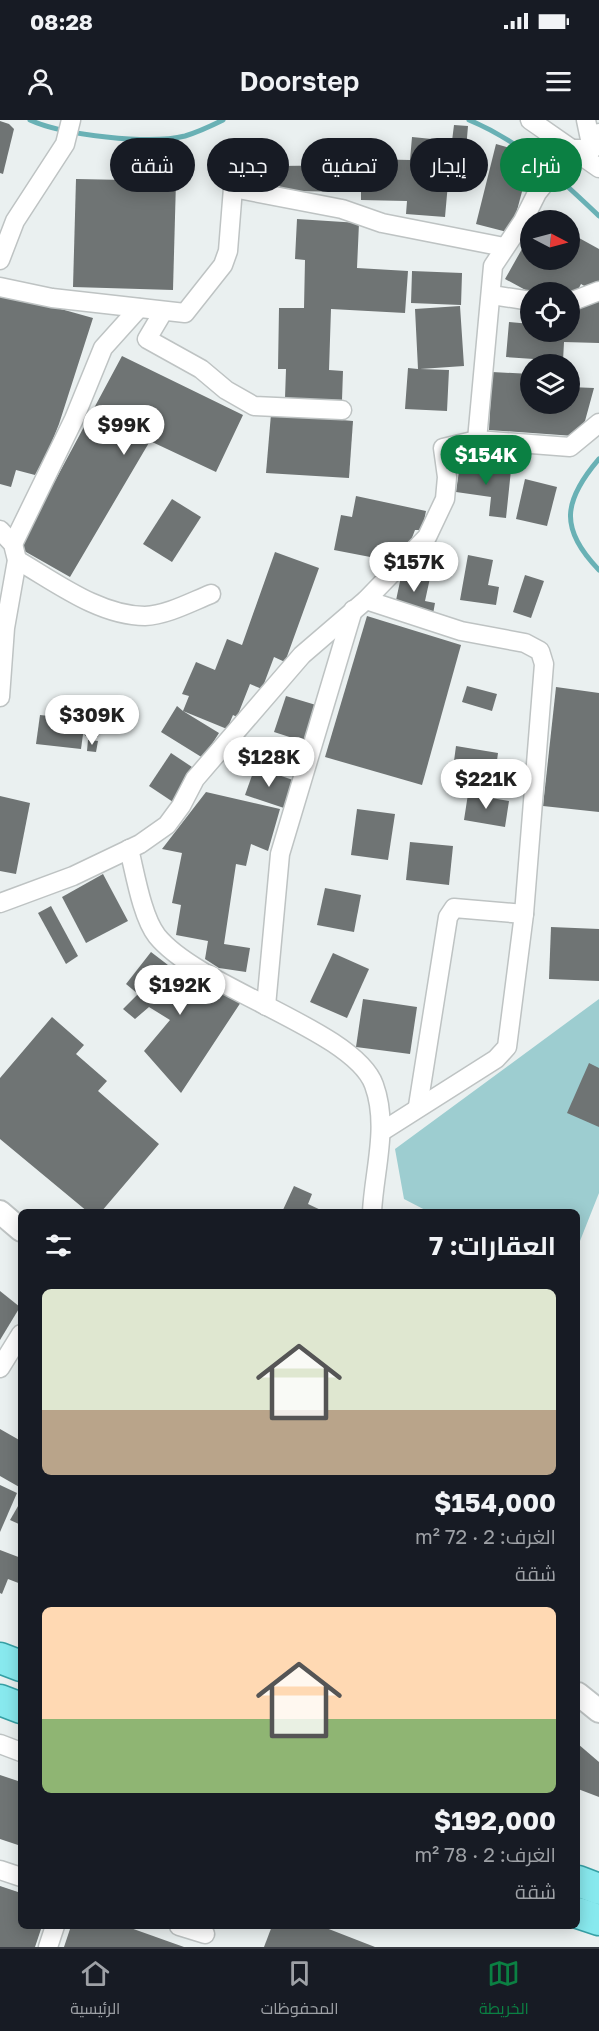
<!DOCTYPE html>
<html lang="ar">
<meta charset="utf-8">
<style>
body{margin:0;font-family:"Golos Text",Cairo,sans-serif;background:#242831;color:#f1f3f6;direction:rtl;height:100vh;display:flex;flex-direction:column;font-size:22px;white-space:nowrap}
*{box-sizing:border-box;margin:0}
p{font-size:20px;color:#9ea1a6}
.icon{flex:none;width:33px;height:33px;fill:none;stroke:currentColor;stroke-width:2;stroke-linecap:round;stroke-linejoin:round}
.map{position:relative;flex:1;overflow:hidden;direction:ltr}
.sheet{position:absolute;left:18px;top:1089px;width:562px;height:720px;display:flex;flex-direction:column;background:#171b24;border-radius:9px;box-shadow:0 3px 15px #0003;direction:rtl}
.sheet>*{flex:none}
.hud{position:absolute;left:18px;top:18px;width:564px;height:54px;direction:rtl;display:flex;gap:12px}
.needle{width:39px;rotate:96deg}
.fabs{position:absolute;left:520px;top:90px;display:grid;gap:12px}
.fabs a{display:grid;place-items:center;width:60px;height:60px;border-radius:50%;background:#171b24;box-shadow:0 3px 15px #0003;font-size:30px}
.price{position:absolute;translate:-50% -51px;padding:0 14px;border-radius:21px;background:#fff;color:#222;font-size:20px;line-height:39px;filter:drop-shadow(0 2px 3px #0008)}
.price::after{content:'';position:absolute;left:50%;top:36px;width:18px;height:14px;margin-left:-9px;background:inherit;clip-path:polygon(0 0,100% 0,50% 100%)}
.price.on{background:#0b8043;color:#fff}
ul{padding:0;list-style:none}
li{display:grid;align-content:center;gap:12px;height:318px;padding:0 24px}
li span{display:grid;place-items:center;height:186px;border-radius:9px;color:#555}
li>.icon{margin-inline-start:auto}
span .icon{width:108px;height:108px;fill:#fffc;stroke-width:1}
li b{font-size:26px}
h2{display:flex;justify-content:space-between;align-items:center;height:72px;padding:0 24px;font-size:26px}
.tag{padding:0 21px;border-radius:27px;background:#171b24;box-shadow:0 3px 15px #0003;font-size:21px;line-height:54px}
.tag.on{background:#0b8043;color:#fff}
.status{display:flex;justify-content:space-between;align-items:center;height:42px;padding:0 30px;background:#171b24;direction:ltr}
.status svg{height:16px;fill:currentColor}
header{display:flex;justify-content:space-between;align-items:center;height:78px;padding:0 24px;background:#171b24;font-size:27px;font-weight:600}
.tab-bar{display:flex;justify-content:space-around;align-items:center;height:84px;border-top:2px solid #363941;background:#171b24;font-size:16px;color:#9ea1a6}
.tab-bar a{display:grid;justify-items:center;gap:3px}
.tab-bar .on{color:#0b8043}
.map>svg:first-child{display:block}
.green{fill:#9dcdd0}
.lines{fill:none;stroke-linecap:round;stroke-linejoin:round}
.stream{stroke:#69b1b5;stroke-width:5}
.building{fill:#6f7474}
.minor-casing{stroke:#bec3c3;stroke-width:21}
.tertiary-casing{stroke:#bec3c3;stroke-width:26}
.primary-casing{stroke:#36a0a5;stroke-width:33}
.minor{stroke:#fff;stroke-width:18}
.tertiary{stroke:#fff;stroke-width:22}
.primary{stroke:#88e9ee;stroke-width:30}
</style>
<div class="status"><b>08:28</b><svg viewBox="0 0 49 12"><path d="M0 12V9h3v3zM5 12V6h3v6zM10 12V3h3v9zM15 12V0h3v12zM26 1h20v11H26zM47 4h2v5h-2z"/></svg></div>
<header><svg class="icon" aria-label="menu" viewBox="0 0 24 24"><path d="M4 6h16M4 12h16M4 18h16"/></svg>Doorstep<svg class="icon" aria-label="person" viewBox="0 0 24 24"><circle cx="12" cy="8" r="4"/><path d="M4 21q1-7 8-7t8 7"/></svg></header>
<div class="map">
<svg width="599" height="1827" viewBox="0 0 599 1827">
<rect width="100%" height="100%" fill="#eaf0f0"/>
<polygon class="green" points="599,879 599,1073 578,1126 578,1092 429,1092 404,1079 395,1029"/>
<g class="lines">
<g class="stream">
<path d="M 30,0 C 62,15 150,25 185,16 C 198,12 211,6 223,0"/>
<path d="M 469,0 C 522,22 558,57 599,96"/>
<path d="M 599,339 C 563,381 559,409 599,450"/>
</g>
</g>
<g class="building">
<polygon points="0,1 9,4 14,9 3,54 0,53"/>
<polygon points="454,5 468,6 464,53 449,52 445,97 406,94 407,81 361,80 361,72 285,71 278,65 278,46 362,45 362,39 410,40 412,17 452,21"/>
<polygon points="496,24 532,34 511,113 476,104"/>
<polygon points="76,59 176,61 173,170 73,167"/>
<polygon points="297,99 359,103 357,148 408,151 405,193 331,189 329,250 343,251 342,280 285,278 286,249 278,249 279,188 304,188 305,140 295,139"/>
<polygon points="531,113 531,140 570,140 570,113 599,129 599,169 593,171 581,164 572,181 570,172 557,172 550,169 548,172 531,173 505,159"/>
<polygon points="412,151 462,153 461,185 411,183"/>
<polygon points="0,172 93,198 59,304 49,329 35,355 16,350 11,367 0,364"/>
<polygon points="599,176 599,223 564,222 563,241 506,237 509,202 531,204 531,212 570,212 570,187"/>
<polygon points="460,186 464,246 420,249 449,250 447,291 405,289 408,248 418,249 415,189"/>
<polygon points="122,236 243,295 216,352 150,321 70,457 19,428"/>
<polygon points="492,252 531,254 531,284 570,284 570,267 594,268 585,301 574,316 489,310"/>
<polygon points="271,294 353,301 349,358 266,353"/>
<polygon points="460,344 511,350 506,398 489,396 491,377 456,372"/>
<polygon points="525,359 557,367 547,406 516,399"/>
<polygon points="356,376 426,391 422,410 415,410 410,423 391,441 334,430 341,395 352,397"/>
<polygon points="172,379 201,397 172,442 143,424"/>
<polygon points="275,432 319,448 285,542 274,537 262,569 250,564 237,597 233,595 227,609 183,591 219,613 203,638 161,612 177,586 183,591 189,576 182,574 196,542 215,550 227,519 242,525"/>
<polygon points="468,435 493,440 488,465 499,467 496,485 460,480"/>
<polygon points="402,452 430,458 425,481 435,483 433,494 395,485"/>
<polygon points="525,455 544,461 531,498 513,492"/>
<polygon points="367,496 461,525 422,665 325,637"/>
<polygon points="467,566 497,574 492,591 462,582"/>
<polygon points="556,567 599,573 599,692 543,686"/>
<polygon points="286,576 316,585 305,622 274,612"/>
<polygon points="40,595 85,600 81,629 36,624"/>
<polygon points="86,602 100,603 98,617 85,616"/>
<polygon points="88,620 98,621 96,632 87,631"/>
<polygon points="456,626 498,633 493,670 468,666 467,673 450,671"/>
<polygon points="171,633 195,649 173,682 149,666"/>
<polygon points="255,647 293,660 284,688 245,675"/>
<polygon points="206,672 280,689 268,731 251,724 246,746 236,744 224,824 250,828 246,852 219,848 205,839 208,821 176,815 181,785 172,783 182,733 162,729"/>
<polygon points="468,674 509,681 505,707 464,700"/>
<polygon points="0,676 30,683 16,754 0,751"/>
<polygon points="357,689 395,694 388,740 351,735"/>
<polygon points="410,722 453,726 449,765 406,760"/>
<polygon points="103,754 128,801 86,823 62,777"/>
<polygon points="325,768 361,775 354,812 317,805"/>
<polygon points="51,786 78,836 66,844 38,793"/>
<polygon points="551,807 599,809 599,861 549,859"/>
<polygon points="151,832 185,858 190,850 241,882 181,973 144,931 170,900 149,887 135,899 123,889 138,874 126,864"/>
<polygon points="333,833 369,849 347,898 310,882"/>
<polygon points="363,879 417,887 410,934 356,927"/>
<polygon points="52,897 84,925 76,934 107,961 98,971 159,1024 101,1092 88,1092 0,1019 0,958"/>
<polygon points="589,943 599,948 599,1007 567,993"/>
<polygon points="294,1066 312,1074 308,1084 325,1092 282,1092"/>
<polygon points="0,1171 20,1187 0,1220"/>
<polygon points="0,1309 21,1321 21,1368 0,1356"/>
<polygon points="0,1365 17,1373 0,1412"/>
<polygon points="21,1381 21,1405 10,1400"/>
<polygon points="0,1430 21,1438 21,1464 8,1459 2,1474 0,1473"/>
<polygon points="578,1624 599,1642 599,1677 578,1669"/>
<polygon points="0,1655 21,1662 21,1726 0,1719"/>
<polygon points="0,1766 21,1773 21,1806 42,1806 35,1827 0,1827"/>
<polygon points="71,1806 125,1806 184,1827 64,1827"/>
<polygon points="272,1806 321,1806 375,1827 264,1827"/>
</g>
<g class="lines">
<g class="minor-casing">
<g id="minor">
<polyline points="530,0 599,48"/>
<polyline points="586,0 592,29"/>
<polyline points="233,68 342,89 382,103 504,127"/>
<polyline points="0,140 15,101 65,24 71,0"/>
<polyline points="0,167 52,178 185,193 223,145 228,131 233,68 245,35"/>
<polyline points="492,175 531,181"/>
<polyline points="570,182 599,171"/>
<polyline points="163,192 147,219 201,249 226,270 254,286 342,290"/>
<polyline points="477,320 493,146 523,101 537,73 572,29 592,29 599,13"/>
<polyline points="0,410 13,424 17,440 5,508 0,577"/>
<polyline points="13,424 74,299 103,228 139,188"/>
<path d="M 17,440 C 54,461 99,496 145,496 C 167,495 191,482 211,474"/>
<polyline points="366,480 461,511 525,523 540,531 544,544 524,794 507,927 496,939 381,1012"/>
<path d="M 129,729 C 135,753 142,797 157,816 C 200,869 354,910 374,965 C 389,1006 374,1051 372,1092"/>
<polyline points="0,783 73,756 140,724 167,705 181,686 195,659 302,535 366,480 427,417 445,379 447,357 443,328 477,320 570,327 599,303"/>
<polyline points="266,886 280,734 353,490"/>
<polyline points="418,986 448,797 454,788 524,794"/>
<polyline points="0,1248 21,1214"/>
<polyline points="0,1624 21,1632"/>
<polyline points="0,1750 21,1757"/>
<polyline points="179,1806 205,1814"/>
<polyline points="48,1827 55,1806"/>
</g>
</g>
<g class="tertiary-casing">
<g id="tertiary">
<polyline points="0,1092 21,1110"/>
<polyline points="578,1574 599,1591"/>
</g>
</g>
<g class="primary-casing">
<g id="primary">
<polyline points="0,1538 21,1546"/>
<polyline points="0,1580 21,1588"/>
<polyline points="578,1761 599,1769"/>
<polyline points="578,1793 599,1800"/>
</g>
</g>
<use href="#minor" class="minor"/>
<use href="#tertiary" class="tertiary"/>
<use href="#primary" class="primary"/>
</g>
</svg>
<div class="fabs">
<a><svg class="needle" viewBox="-14 -14 28 28"><path d="M0-13l5 13h-10z" fill="#e53935"/><path d="M0 13l5-13h-10z" fill="#9ea1a6"/></svg></a>
<a><svg class="icon" aria-label="locate" viewBox="0 0 24 24"><circle cx="12" cy="12" r="6"/><path d="M12 2v4M12 18v4M2 12h4M18 12h4"/></svg></a>
<a><svg class="icon" aria-label="layers" viewBox="0 0 24 24"><path d="M12 4l9 5-9 5-9-5zM3 14l9 5 9-5"/></svg></a>
</div>
<b class="price" style="left:124px;top:336px">$99K</b>
<b class="price on" style="left:486px;top:366px">$154K</b>
<b class="price" style="left:414px;top:473px">$157K</b>
<b class="price" style="left:92px;top:626px">$309K</b>
<b class="price" style="left:269px;top:668px">$128K</b>
<b class="price" style="left:486px;top:690px">$221K</b>
<b class="price" style="left:180px;top:896px">$192K</b>
<div class="hud">
<a class="tag on">شراء</a>
<a class="tag">إيجار</a>
<a class="tag">تصفية</a>
<a class="tag">جديد</a>
<a class="tag">شقة</a>
</div>
<section class="sheet">
<h2>العقارات: 7<svg class="icon" aria-label="filters" viewBox="0 0 24 24"><path d="M4 7h16M4 17h16"/><circle cx="9" cy="7" r="2"/><circle cx="15" cy="17" r="2"/></svg></h2>
<ul>
<li><span style="background:linear-gradient(#dfe7d0 65%,#b9a48a 0)"><svg class="icon" aria-label="home" viewBox="0 0 24 24"><path d="M3 11l9-7 9 7M6 9v11h12V9"/></svg></span><div><b>$154,000</b><p>الغرف: 2 · 72 m²</p><p>شقة</p></div></li>
<li><span style="background:linear-gradient(#ffd9b3 60%,#8fb573 0)"><svg class="icon" aria-label="home" viewBox="0 0 24 24"><path d="M3 11l9-7 9 7M6 9v11h12V9"/></svg></span><div><b>$192,000</b><p>الغرف: 2 · 78 m²</p><p>شقة</p></div></li>
</ul>
</section>
</div>
<nav class="tab-bar">
<a class="on"><svg class="icon" aria-label="map" viewBox="0 0 24 24"><path d="M3 6l6-2 6 2 6-2v14l-6 2-6-2-6 2zM9 4v14M15 6v14"/></svg>الخريطة</a>
<a><svg class="icon" aria-label="saved" viewBox="0 0 24 24"><path d="M7 4h10v16l-5-4-5 4z"/></svg>المحفوظات</a>
<a><svg class="icon" aria-label="home" viewBox="0 0 24 24"><path d="M3 11l9-7 9 7M6 9v11h12V9"/></svg>الرئيسية</a>
</nav>
